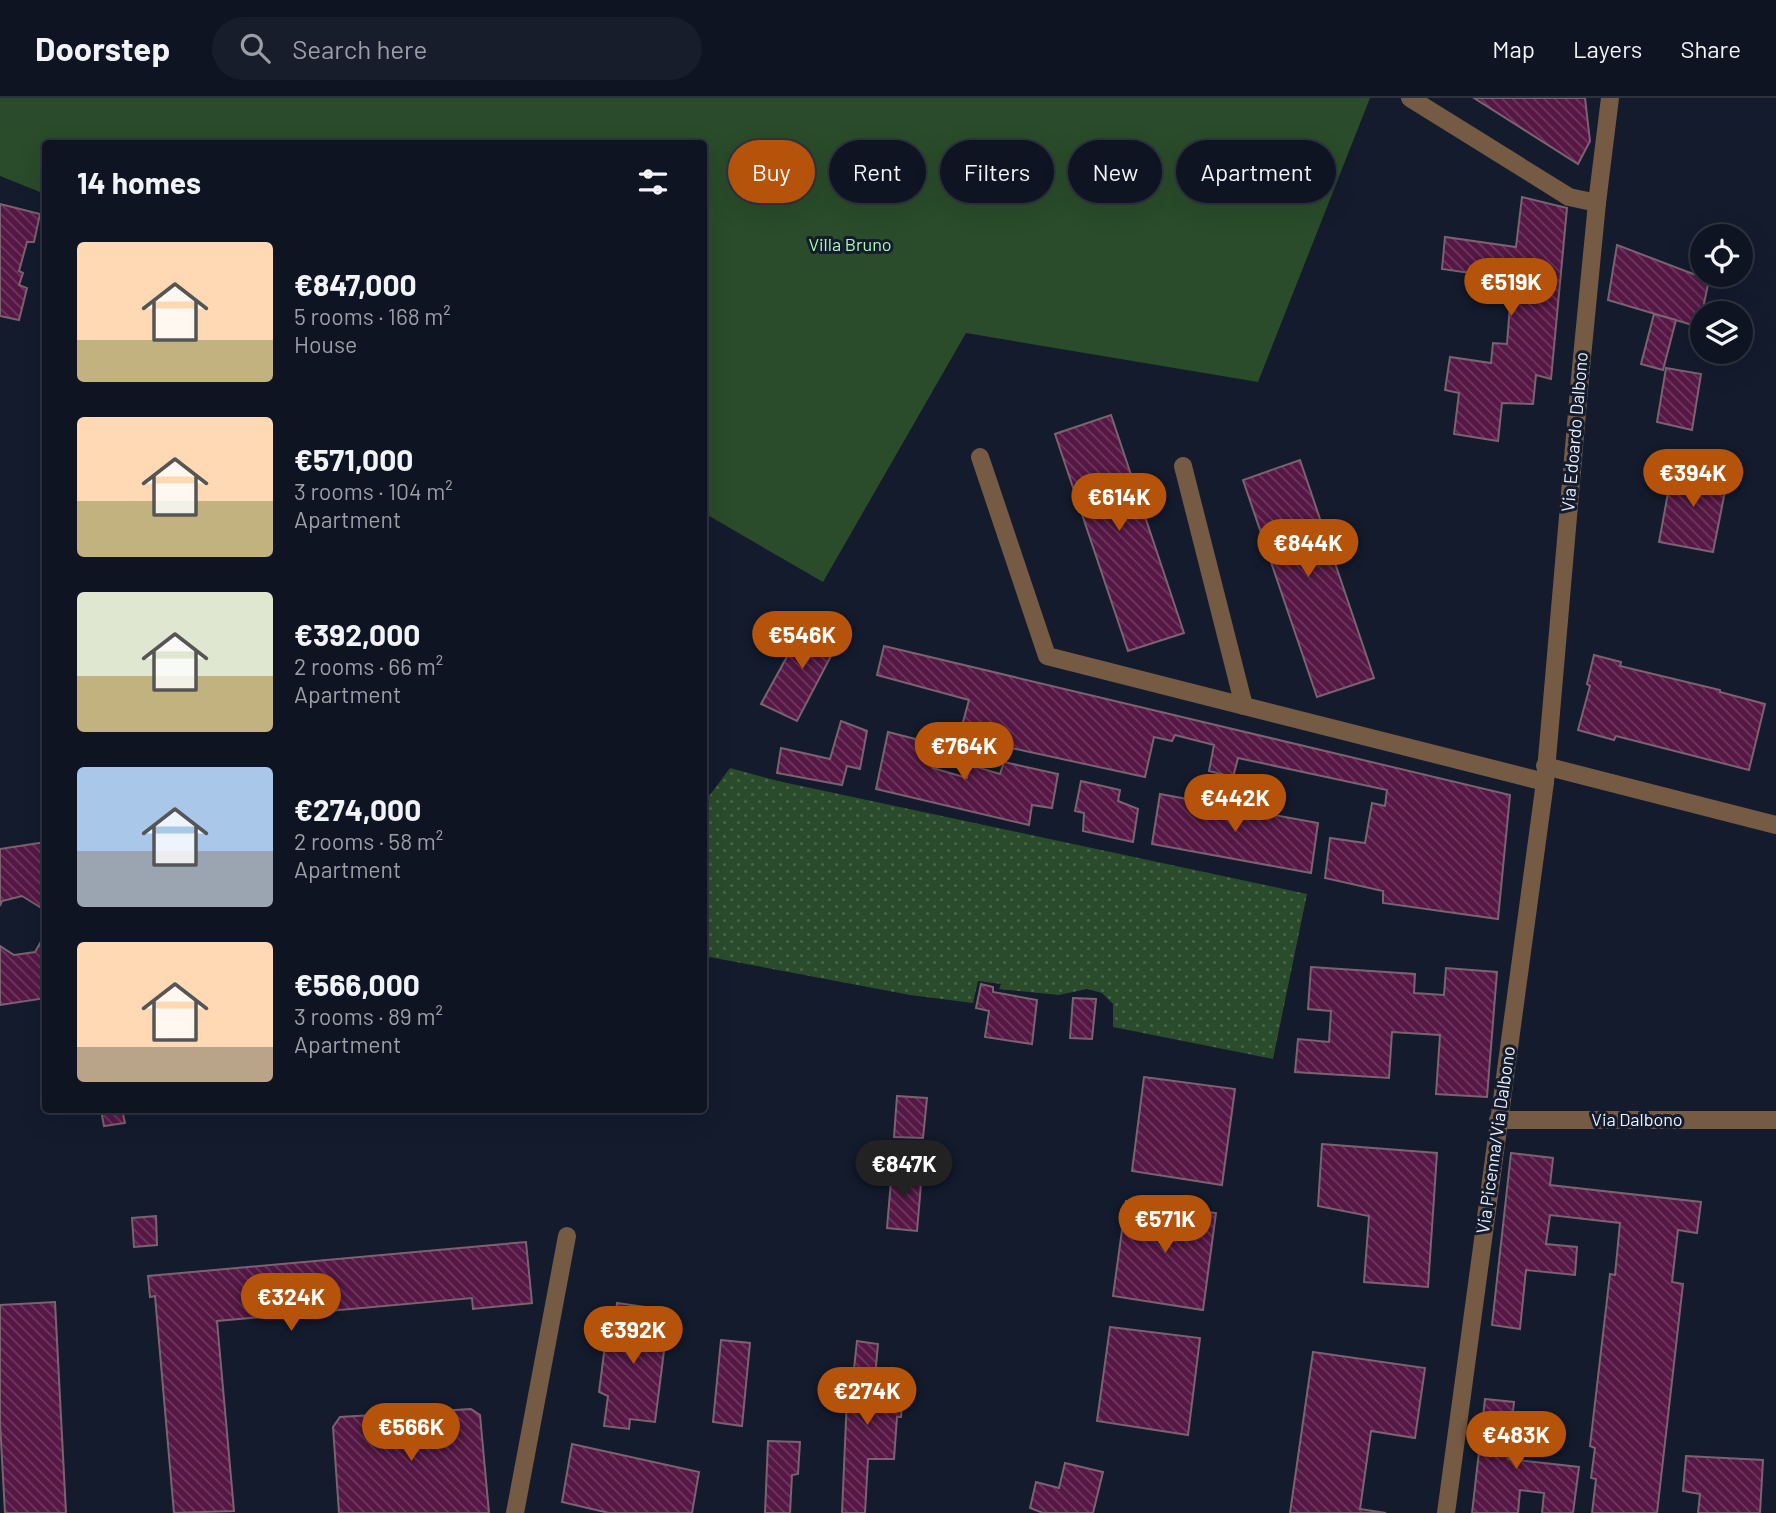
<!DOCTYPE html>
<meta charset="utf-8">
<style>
body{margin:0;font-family:Barlow,sans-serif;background:#171d2a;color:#f1f3f6;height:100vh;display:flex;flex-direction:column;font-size:26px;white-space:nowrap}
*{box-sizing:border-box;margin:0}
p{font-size:23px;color:#9b9ea5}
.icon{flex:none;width:38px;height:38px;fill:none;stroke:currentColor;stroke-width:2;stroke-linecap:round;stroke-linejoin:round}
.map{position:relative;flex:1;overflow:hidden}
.drawer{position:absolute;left:42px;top:42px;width:665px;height:973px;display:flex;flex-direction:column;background:#0e1422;border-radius:7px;box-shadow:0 7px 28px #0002,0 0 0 2px #2e3340}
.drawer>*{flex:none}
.top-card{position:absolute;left:728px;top:42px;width:665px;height:63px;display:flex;gap:14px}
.controls{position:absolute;left:1690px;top:126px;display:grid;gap:14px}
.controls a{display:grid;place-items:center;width:63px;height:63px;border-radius:50%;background:#0e1422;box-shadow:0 7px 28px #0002,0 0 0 2px #2e3340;font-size:35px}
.price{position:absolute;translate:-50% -60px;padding:0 16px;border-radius:24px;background:#b45309;color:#fff;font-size:23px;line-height:46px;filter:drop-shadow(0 2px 4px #0008)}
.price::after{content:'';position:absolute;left:50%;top:42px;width:21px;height:16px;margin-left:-10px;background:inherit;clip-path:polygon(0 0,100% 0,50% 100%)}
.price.selected{background:#222;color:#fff}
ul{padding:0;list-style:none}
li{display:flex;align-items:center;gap:21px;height:175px;padding:0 35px}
li span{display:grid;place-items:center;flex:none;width:196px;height:140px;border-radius:7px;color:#555}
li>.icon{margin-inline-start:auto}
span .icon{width:84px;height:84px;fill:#fffc;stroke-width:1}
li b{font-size:30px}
h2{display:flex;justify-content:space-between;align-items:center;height:84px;padding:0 35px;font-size:30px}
.pill{padding:0 24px;border-radius:32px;background:#0e1422;box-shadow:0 7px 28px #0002,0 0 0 2px #2e3340;font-size:24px;line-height:63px}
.pill.selected{background:#b45309;color:#fff}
header{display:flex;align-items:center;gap:42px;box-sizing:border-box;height:98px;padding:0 35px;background:#0e1422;border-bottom:2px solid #2e3340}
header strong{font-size:33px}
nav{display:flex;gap:38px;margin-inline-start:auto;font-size:24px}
.search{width:490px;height:63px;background:#171d2a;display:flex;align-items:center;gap:18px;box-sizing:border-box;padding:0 24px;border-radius:38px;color:#9b9ea5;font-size:26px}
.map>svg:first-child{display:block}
.grass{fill:url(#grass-dots)}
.park{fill:#2a4c2a}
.building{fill:url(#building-back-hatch);stroke:#7a6271;stroke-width:2}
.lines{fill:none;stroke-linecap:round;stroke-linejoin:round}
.minor{stroke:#755a44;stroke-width:18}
.labels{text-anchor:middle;stroke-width:6;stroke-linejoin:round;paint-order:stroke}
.park-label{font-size:18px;fill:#a9fba7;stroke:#131b2d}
.street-label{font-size:18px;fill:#e9f0fc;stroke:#131b2d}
</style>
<header>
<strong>Doorstep</strong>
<div class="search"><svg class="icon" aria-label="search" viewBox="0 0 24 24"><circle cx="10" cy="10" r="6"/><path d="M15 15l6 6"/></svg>Search here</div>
<nav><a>Map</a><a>Layers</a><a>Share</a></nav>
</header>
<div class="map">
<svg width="1776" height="1415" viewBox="0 0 1776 1415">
<defs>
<pattern id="grass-dots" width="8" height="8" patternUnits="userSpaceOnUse" patternTransform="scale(1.75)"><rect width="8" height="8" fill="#2a4c2a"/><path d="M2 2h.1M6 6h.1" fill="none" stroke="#49664a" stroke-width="1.8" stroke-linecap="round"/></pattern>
<pattern id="building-back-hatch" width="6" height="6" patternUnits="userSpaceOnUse" patternTransform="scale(1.75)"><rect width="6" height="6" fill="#561745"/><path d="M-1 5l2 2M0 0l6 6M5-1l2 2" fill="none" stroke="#6e3961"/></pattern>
</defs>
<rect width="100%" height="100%" fill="#131b2d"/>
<polygon class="grass" points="730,670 778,683 1307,796 1273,961 1113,929 1113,906 1102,895 1087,891 1059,897 999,891 1001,886 978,883 973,905 910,897 704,858 704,705"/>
<polygon class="park" points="0,0 1370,0 1258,284 966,235 823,484 704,415 704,46 46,46 45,96 0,78"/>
<g class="building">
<polygon points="1474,0 1585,0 1590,43 1578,66"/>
<polygon points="1522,99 1567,110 1551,281 1536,277 1533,306 1502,305 1498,343 1454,336 1459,295 1445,292 1450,259 1491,265 1493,245 1507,246 1512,181 1442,171 1445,139 1516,149"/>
<polygon points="0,106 40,116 34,144 27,144 19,173 23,175 19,187 27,190 19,222 0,218"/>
<polygon points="1617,147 1709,182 1699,229 1608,202"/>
<polygon points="1654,216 1676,222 1663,272 1641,266"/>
<polygon points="1666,270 1701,276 1692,332 1657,324"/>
<polygon points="1111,317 1184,535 1128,553 1055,336"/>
<polygon points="1300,362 1374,580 1317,599 1243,382"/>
<polygon points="1673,368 1728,378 1713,454 1659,444"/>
<polygon points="805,526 843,535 797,623 761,606"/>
<polygon points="884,548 1510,697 1498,821 1383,805 1383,793 1325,780 1330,740 1365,745 1372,705 1385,708 1387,692 1238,660 1233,679 1209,673 1214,647 1175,637 1172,643 1154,639 1145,679 1011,650 962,628 969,602 877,577"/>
<polygon points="1594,557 1621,564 1620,568 1720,592 1720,594 1765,606 1749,672 1616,638 1614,642 1578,632 1590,588 1587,586"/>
<polygon points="841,623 867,633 860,671 847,668 842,687 777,675 781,650 830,661"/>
<polygon points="888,634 939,647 933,670 967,680 970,667 1000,676 1004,664 1058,676 1052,710 1032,707 1029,727 876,691"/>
<polygon points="1081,683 1120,692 1118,703 1138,711 1133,744 1083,733 1084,715 1075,713"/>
<polygon points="1160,696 1318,725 1311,775 1152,746"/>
<polygon points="46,744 46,832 43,811 22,798 2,803 0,808 0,751"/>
<polygon points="46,835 46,900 0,907 0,848 14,857 35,854"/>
<polygon points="1311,869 1415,876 1414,895 1444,897 1446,870 1497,874 1487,999 1436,996 1440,937 1392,934 1389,980 1295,974 1298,941 1329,944 1331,913 1308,911"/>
<polygon points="981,886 993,889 993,894 1037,902 1032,946 985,939 989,913 976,910"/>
<polygon points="1073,900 1096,901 1092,941 1070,940"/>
<polygon points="1144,979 1235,991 1222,1087 1132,1073"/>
<polygon points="897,998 927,1000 923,1040 894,1039"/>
<polygon points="101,1012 122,1012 125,1025 104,1028"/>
<polygon points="1322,1046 1437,1055 1428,1189 1364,1184 1369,1118 1318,1108"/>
<polygon points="1511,1055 1553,1060 1550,1087 1701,1104 1697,1135 1678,1132 1672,1184 1683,1186 1657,1415 1592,1415 1596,1381 1591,1380 1595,1350 1590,1348 1610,1176 1615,1177 1620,1125 1550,1117 1546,1146 1577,1149 1575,1177 1526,1172 1520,1231 1492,1227"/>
<polygon points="892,1071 922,1074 917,1133 887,1130"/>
<polygon points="1126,1103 1216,1115 1203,1212 1113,1198"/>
<polygon points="156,1118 157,1147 134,1149 132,1120"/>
<polygon points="526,1144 532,1205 473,1211 472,1200 217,1223 234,1413 174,1415 155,1198 150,1199 148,1178"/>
<polygon points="55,1204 66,1415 5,1415 0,1325 0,1207"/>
<polygon points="617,1205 646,1209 645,1218 668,1221 655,1324 630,1321 629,1331 604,1328 608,1298 599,1294 607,1232 614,1232"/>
<polygon points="1110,1229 1200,1240 1188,1337 1097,1323"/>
<polygon points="721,1242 750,1245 742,1328 713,1324"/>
<polygon points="857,1243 878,1246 874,1290 903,1292 901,1319 897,1319 894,1361 868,1361 865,1415 842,1415 847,1299 851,1299"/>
<polygon points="1313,1254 1425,1270 1415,1340 1371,1333 1360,1411 1386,1415 1290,1415"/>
<polygon points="1485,1301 1514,1304 1508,1361 1579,1369 1573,1415 1542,1415 1544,1395 1520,1392 1518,1415 1472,1415"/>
<polygon points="471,1311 480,1317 489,1415 339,1415 333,1329 340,1319"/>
<polygon points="768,1343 800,1344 798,1376 792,1377 790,1415 765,1415"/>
<polygon points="572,1346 699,1374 692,1415 609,1415 562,1404"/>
<polygon points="1686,1358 1763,1362 1760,1415 1698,1415 1700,1396 1683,1393"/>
<polygon points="1065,1365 1103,1374 1093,1415 1043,1415 1030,1410 1036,1384 1059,1390"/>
</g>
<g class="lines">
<g class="minor">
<polyline points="1410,0 1569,99 1597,105"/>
<polyline points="980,359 1047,558 1545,684"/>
<polyline points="1183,368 1244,608"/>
<polyline points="1545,668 1776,727"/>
<polyline points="1498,1022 1776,1022"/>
<polyline points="515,1415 567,1138"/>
<polyline points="1446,1415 1545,684 1580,280 1597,105 1610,0"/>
</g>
</g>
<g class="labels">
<g class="park-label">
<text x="850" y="153">Villa Bruno</text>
</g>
<g class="street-label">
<text transform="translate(1575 334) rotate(-85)" y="6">Via Edoardo Dalbono</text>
<text x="1637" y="1028">Via Dalbono</text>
<text transform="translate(1496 1042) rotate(-82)" y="6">Via Picenna/Via Dalbono</text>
</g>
</g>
</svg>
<div class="controls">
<a><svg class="icon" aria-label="locate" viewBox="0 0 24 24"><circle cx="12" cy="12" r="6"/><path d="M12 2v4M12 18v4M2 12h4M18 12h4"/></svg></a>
<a><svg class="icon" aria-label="layers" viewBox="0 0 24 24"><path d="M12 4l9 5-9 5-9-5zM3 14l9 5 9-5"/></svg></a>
</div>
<b class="price" style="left:1511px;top:220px">€519K</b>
<b class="price" style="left:1693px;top:411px">€394K</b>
<b class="price" style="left:1119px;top:435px">€614K</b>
<b class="price" style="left:1308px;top:481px">€844K</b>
<b class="price" style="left:802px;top:573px">€546K</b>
<b class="price" style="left:964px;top:684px">€764K</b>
<b class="price" style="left:1235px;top:736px">€442K</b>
<b class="price selected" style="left:904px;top:1102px">€847K</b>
<b class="price" style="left:1165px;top:1157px">€571K</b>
<b class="price" style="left:291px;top:1235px">€324K</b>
<b class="price" style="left:633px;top:1268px">€392K</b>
<b class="price" style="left:867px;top:1329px">€274K</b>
<b class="price" style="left:411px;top:1365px">€566K</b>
<b class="price" style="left:1516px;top:1373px">€483K</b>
<div class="top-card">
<a class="pill selected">Buy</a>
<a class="pill">Rent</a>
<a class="pill">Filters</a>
<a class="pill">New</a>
<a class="pill">Apartment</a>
</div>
<section class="drawer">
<h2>14 homes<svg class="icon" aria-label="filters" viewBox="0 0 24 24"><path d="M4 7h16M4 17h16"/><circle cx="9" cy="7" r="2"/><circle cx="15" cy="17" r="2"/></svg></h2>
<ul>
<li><span style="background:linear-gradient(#ffd9b3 70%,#c2b280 0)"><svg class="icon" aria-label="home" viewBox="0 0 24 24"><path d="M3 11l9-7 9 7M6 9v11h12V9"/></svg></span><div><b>€847,000</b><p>5 rooms · 168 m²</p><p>House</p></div></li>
<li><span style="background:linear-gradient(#ffd9b3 60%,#c2b280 0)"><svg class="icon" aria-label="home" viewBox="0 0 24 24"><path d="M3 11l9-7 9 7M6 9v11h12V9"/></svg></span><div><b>€571,000</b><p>3 rooms · 104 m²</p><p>Apartment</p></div></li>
<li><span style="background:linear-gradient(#dfe7d0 60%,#c2b280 0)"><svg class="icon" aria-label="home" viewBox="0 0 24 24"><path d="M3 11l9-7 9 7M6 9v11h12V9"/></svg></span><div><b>€392,000</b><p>2 rooms · 66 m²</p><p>Apartment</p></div></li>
<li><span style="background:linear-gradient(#a9c7e8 60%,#9aa5b1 0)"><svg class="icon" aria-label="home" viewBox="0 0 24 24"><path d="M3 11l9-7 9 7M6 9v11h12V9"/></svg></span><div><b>€274,000</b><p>2 rooms · 58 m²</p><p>Apartment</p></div></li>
<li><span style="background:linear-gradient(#ffd9b3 75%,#b9a48a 0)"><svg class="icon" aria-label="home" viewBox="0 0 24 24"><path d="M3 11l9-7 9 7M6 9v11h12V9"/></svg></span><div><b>€566,000</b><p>3 rooms · 89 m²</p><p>Apartment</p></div></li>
</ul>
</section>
</div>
